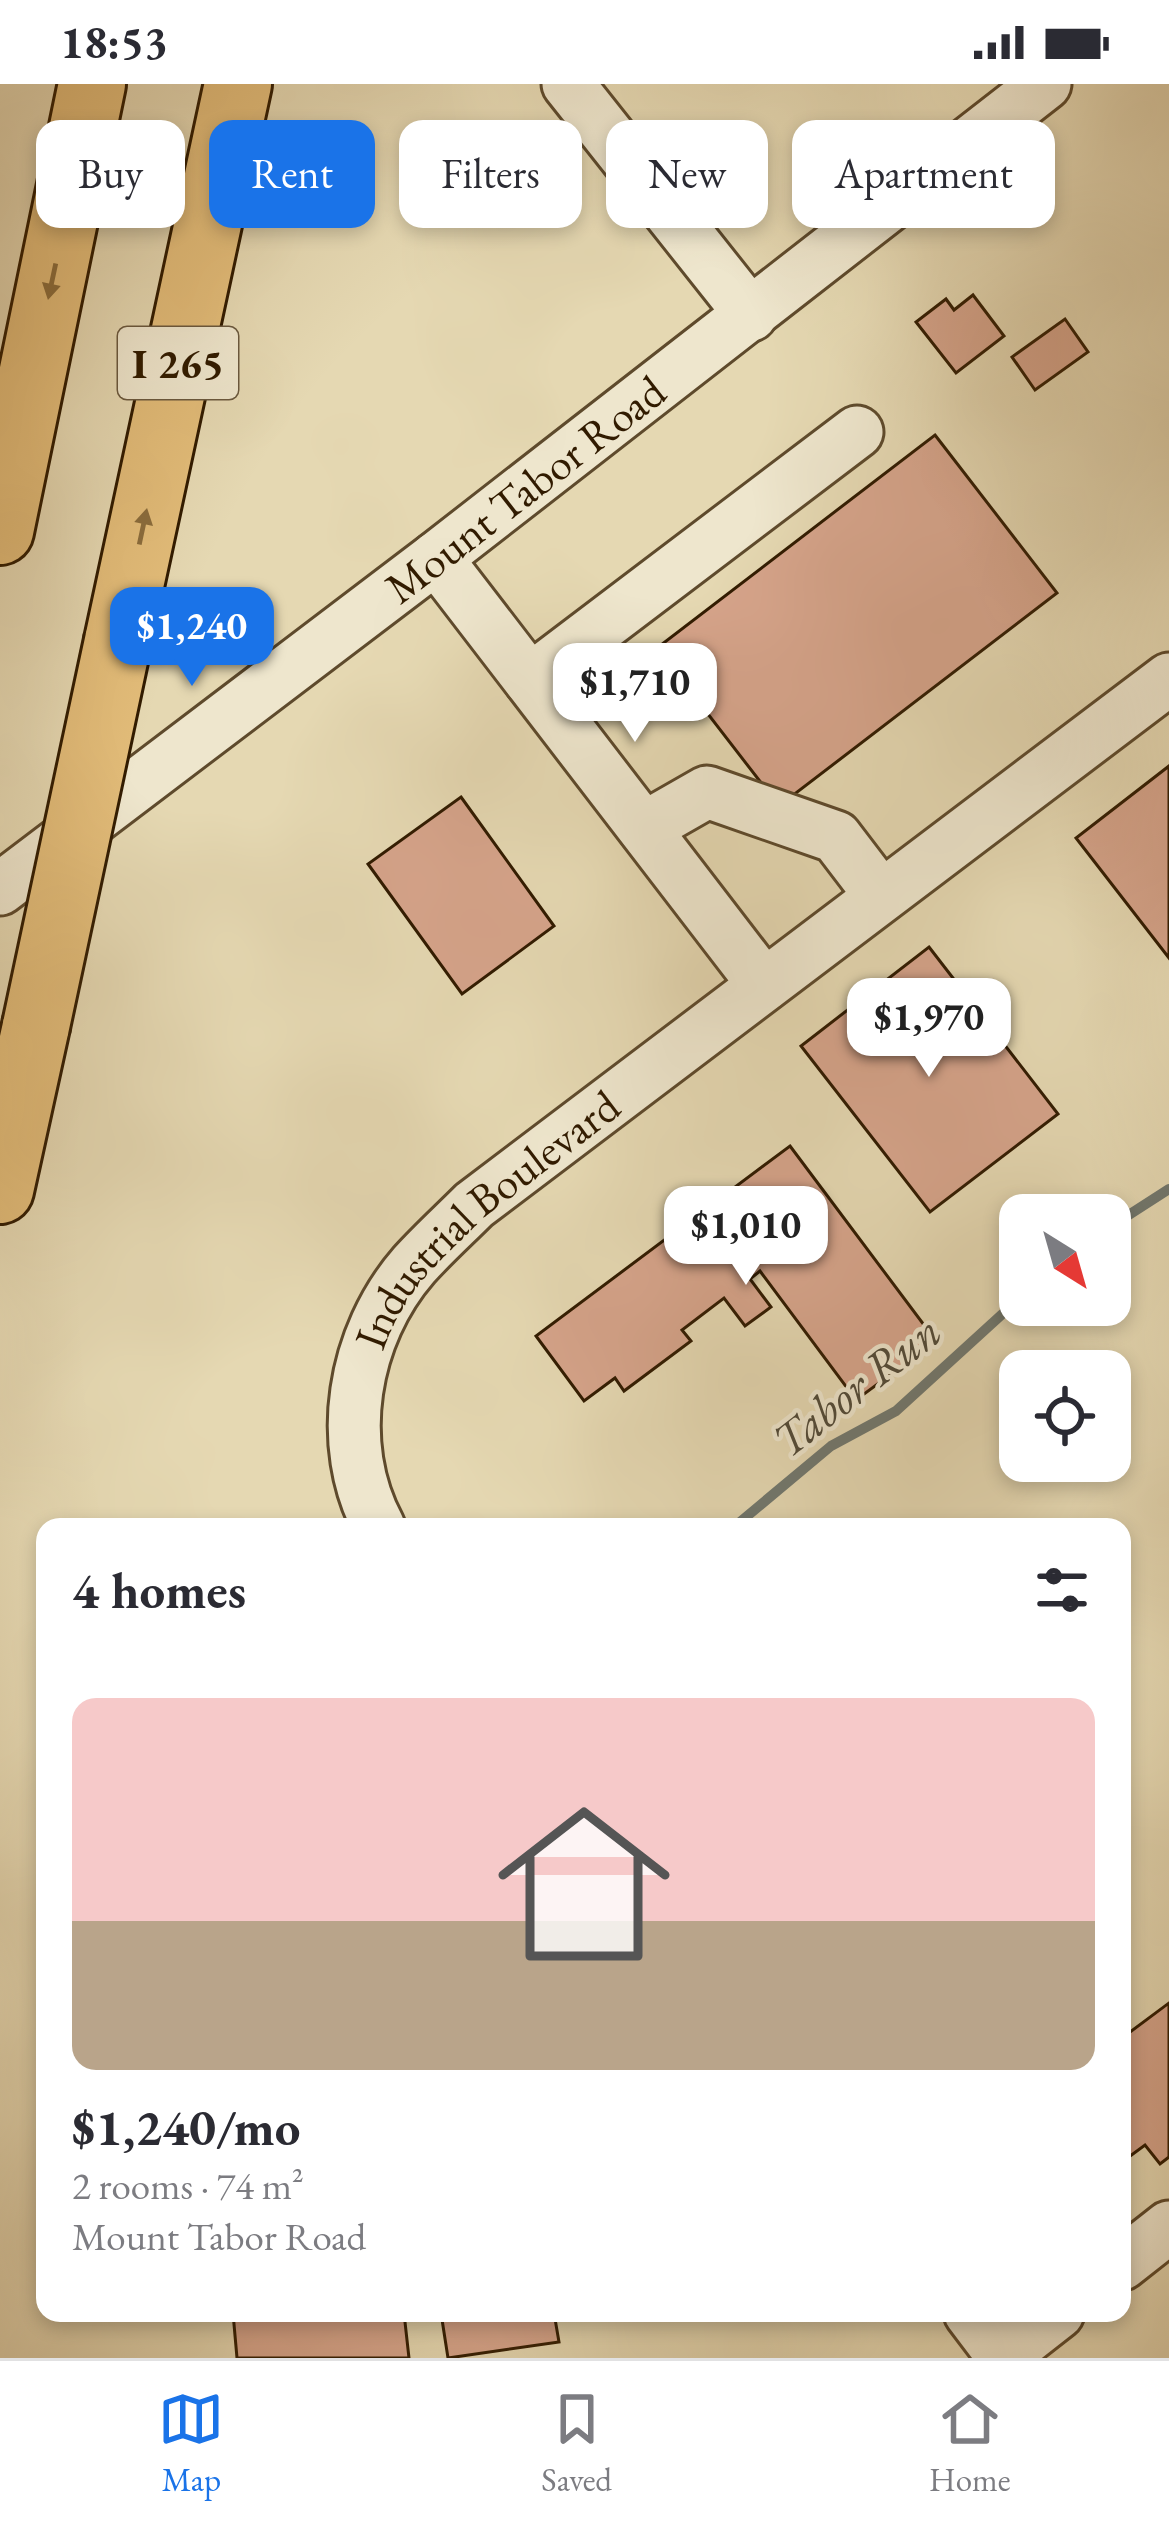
<!DOCTYPE html>
<meta charset="utf-8">
<style>
body{margin:0;font-family:"EB Garamond",serif;background:#f7f7f7;color:#2b2b33;height:100vh;display:flex;flex-direction:column;font-size:45px;white-space:nowrap}
*{box-sizing:border-box;margin:0}
p{font-size:39px;color:#7c7c81}
.icon{flex:none;width:66px;height:66px;fill:none;stroke:currentColor;stroke-width:2;stroke-linecap:round;stroke-linejoin:round}
.map{position:relative;flex:1;overflow:hidden}
.sheet{position:absolute;left:36px;top:1434px;width:1095px;height:804px;display:flex;flex-direction:column;background:#fff;border-radius:24px;box-shadow:0 6px 18px #0003}
.sheet>*{flex:none}
.top-card{position:absolute;left:36px;top:36px;width:1098px;height:108px;display:flex;gap:24px}
.needle{width:78px;rotate:143deg}
.fabs{position:absolute;left:999px;top:1110px;display:grid;gap:24px}
.fabs a{display:grid;place-items:center;width:132px;height:132px;border-radius:24px;background:#fff;box-shadow:0 6px 18px #0003;font-size:60px}
.price{position:absolute;translate:-50% -102px;padding:0 27px;border-radius:24px;background:#fff;color:#222;font-size:39px;line-height:78px;filter:drop-shadow(0 3px 6px #0008)}
.price::after{content:'';position:absolute;left:50%;top:72px;width:36px;height:27px;margin-left:-18px;background:inherit;clip-path:polygon(0 0,100% 0,50% 100%)}
.price.current{background:#1a73e8;color:#fff}
ul{padding:0;list-style:none}
li{display:grid;align-content:center;gap:24px;height:636px;padding:0 36px}
li+li{border-top:3px solid #e1e1e2}
li span{display:grid;place-items:center;height:372px;border-radius:24px;color:#555}
li>.icon{margin-inline-start:auto}
span .icon{width:216px;height:216px;fill:#fffc;stroke-width:1}
li b{font-size:51px}
h2{display:flex;justify-content:space-between;align-items:center;height:144px;padding:0 36px;font-size:51px}
.pill{padding:0 42px;border-radius:24px;background:#fff;box-shadow:0 6px 18px #0003;font-size:42px;line-height:108px}
.pill.current{background:#1a73e8;color:#fff}
.status{display:flex;justify-content:space-between;align-items:center;height:84px;padding:0 60px;background:#fff;direction:ltr}
.status svg{height:33px;fill:currentColor}
.tab-bar{display:flex;justify-content:space-around;align-items:center;height:168px;border-top:3px solid #e1e1e2;background:#fff;font-size:33px;color:#7c7c81}
.tab-bar a{display:grid;justify-items:center;gap:6px}
.tab-bar .current{color:#1a73e8}
.map>svg:first-child{display:block}
.lines{fill:none;stroke-linecap:round;stroke-linejoin:round}
.stream{stroke:#71786f;stroke-width:10}
.building{fill:#d6a48b;stroke:#311b00;stroke-width:3}
.minor-casing{stroke:#5e4a2c;stroke-width:57}
.highway-casing{stroke:#311b00;stroke-width:72}
.minor{stroke:#eee6cd;stroke-width:51}
.highway{stroke:#e2bc79;stroke-width:66}
.highway-bridge-casing{stroke:#311b00;stroke-width:72;stroke-linecap:butt}
.highway-bridge{stroke:#e2bc79;stroke-width:66}
.oneway{fill:#8a6c3c}
.labels{text-anchor:middle;stroke-width:9;stroke-linejoin:round;paint-order:stroke}
.shield{fill:#eee6cd;stroke:#6a583e;stroke-width:3}
.shield-label{font-size:42px;font-weight:bold;fill:#311b00}
.street-label{font-size:45px;fill:#311b00;stroke:#eee6cd}
.water-label{font-size:48px;font-style:italic;fill:#514a38;stroke:#eee6cd}
</style>
<div class="status"><b>18:53</b><svg viewBox="0 0 49 12"><path d="M0 12V9h3v3zM5 12V6h3v6zM10 12V3h3v9zM15 12V0h3v12zM26 1h20v11H26zM47 4h2v5h-2z"/></svg></div>
<div class="map">
<svg width="1169" height="2274" viewBox="0 0 1169 2274">
<rect width="100%" height="100%" fill="#e5d8b2"/>
<filter id="stains"><feTurbulence type="fractalNoise" baseFrequency=".00167" numOctaves="4"/><feColorMatrix values="0 0 0 0 .2 0 0 0 0 .09 0 0 0 0 .02 0 0 0 .5 -.17"/></filter>
<radialGradient id="worn" r=".72"><stop offset=".6" stop-color="#630" stop-opacity="0"/><stop offset="1" stop-color="#630" stop-opacity=".3"/></radialGradient>
<g class="lines">
<g class="stream">
<polyline points="1110,1143 1169,1105"/>
<polyline points="734,1443 831,1362 896,1327 1020,1214"/>
</g>
</g>
<g class="building">
<polygon points="973,211 1004,252 956,289 916,238 946,215 954,226"/>
<polygon points="1065,235 1088,268 1035,306 1012,273"/>
<polygon points="935,351 1057,509 779,722 657,564"/>
<polygon points="1169,682 1169,874 1076,754"/>
<polygon points="461,713 554,842 462,910 368,780"/>
<polygon points="929,863 1058,1030 930,1128 801,962"/>
<polygon points="790,1062 936,1257 856,1316 760,1187 750,1195 771,1223 745,1242 724,1214 682,1246 691,1257 624,1307 615,1294 584,1317 536,1252"/>
<polygon points="1169,1919 1169,2073 1160,2080 1145,2061 1122,2078 1122,1954"/>
<polygon points="233,2229 404,2229 409,2274 237,2274"/>
<polygon points="441,2229 554,2229 559,2258 448,2274"/>
</g>
<g class="lines">
<g class="minor-casing">
<g id="minor">
<polyline points="568,0 751,231"/>
<polyline points="436,474 764,901"/>
<polyline points="530,596 857,348"/>
<polyline points="644,744 707,708 836,753 881,812"/>
<path id="s1" d="M 0,805 L 436,474 L 1045,0"/>
<path id="s2" d="M 379,1443 C 334,1360 353,1251 414,1181 C 433,1160 454,1141 474,1121 L 1169,595"/>
<polyline points="1122,2180 1169,2143"/>
<polyline points="970,2229 1004,2274"/>
<polyline points="1003,2272 1058,2229"/>
</g>
</g>
<g class="highway-casing">
<g id="highway">
<polyline points="0,447 92,0"/>
<polyline points="118,557 238,0"/>
<polyline points="0,1106 36,942"/>
</g>
</g>
<use href="#minor" class="minor"/>
<use href="#highway" class="highway"/>
<g class="highway-bridge-casing">
<polyline id="highway-bridge" points="36,942 118,557"/>
</g>
<use href="#highway-bridge" class="highway-bridge"/>
</g>
<defs><path id="oneway-solid" d="M-6-.8H1V-3.2L6.5 0L1 3.2V.8H-6Z" transform="scale(3)"/></defs>
<g class="oneway">
<use href="#oneway-solid" transform="translate(52 197) rotate(102)"/>
<use href="#oneway-solid" transform="translate(143 443) rotate(-78)"/>
</g>
<g class="labels">
<rect class="shield" x="118" y="243" width="120" height="72" rx="9"/>
<g class="shield-label">
<text x="178" y="294">I 265</text>
</g>
<g class="street-label">
<text dy="16" stroke="none"><textPath href="#s1" startOffset="660">Mount Tabor Road</textPath></text>
<text dy="16" stroke="none"><textPath href="#s2" startOffset="363">Industrial Boulevard</textPath></text>
</g>
<g class="water-label">
<text transform="translate(856 1301) rotate(-38)" y="17">Tabor Run</text>
</g>
</g>
<rect width="100%" height="100%" filter="url(#stains)"/>
<rect width="100%" height="100%" fill="url(#worn)"/>
</svg>
<div class="fabs">
<a><svg class="needle" viewBox="-14 -14 28 28"><path d="M0-13l5 13h-10z" fill="#e53935"/><path d="M0 13l5-13h-10z" fill="#7c7c81"/></svg></a>
<a><svg class="icon" aria-label="locate" viewBox="0 0 24 24"><circle cx="12" cy="12" r="6"/><path d="M12 2v4M12 18v4M2 12h4M18 12h4"/></svg></a>
</div>
<b class="price current" style="left:192px;top:605px">$1,240</b>
<b class="price" style="left:635px;top:661px">$1,710</b>
<b class="price" style="left:929px;top:996px">$1,970</b>
<b class="price" style="left:746px;top:1204px">$1,010</b>
<div class="top-card">
<a class="pill">Buy</a>
<a class="pill current">Rent</a>
<a class="pill">Filters</a>
<a class="pill">New</a>
<a class="pill">Apartment</a>
</div>
<section class="sheet">
<h2>4 homes<svg class="icon" aria-label="filters" viewBox="0 0 24 24"><path d="M4 7h16M4 17h16"/><circle cx="9" cy="7" r="2"/><circle cx="15" cy="17" r="2"/></svg></h2>
<ul>
<li><span style="background:linear-gradient(#f6c9c9 60%,#b9a48a 0)"><svg class="icon" aria-label="home" viewBox="0 0 24 24"><path d="M3 11l9-7 9 7M6 9v11h12V9"/></svg></span><div><b>$1,240/mo</b><p>2 rooms · 74 m²</p><p>Mount Tabor Road</p></div></li>
</ul>
</section>
</div>
<nav class="tab-bar">
<a class="current"><svg class="icon" aria-label="map" viewBox="0 0 24 24"><path d="M3 6l6-2 6 2 6-2v14l-6 2-6-2-6 2zM9 4v14M15 6v14"/></svg>Map</a>
<a><svg class="icon" aria-label="saved" viewBox="0 0 24 24"><path d="M7 4h10v16l-5-4-5 4z"/></svg>Saved</a>
<a><svg class="icon" aria-label="home" viewBox="0 0 24 24"><path d="M3 11l9-7 9 7M6 9v11h12V9"/></svg>Home</a>
</nav>
